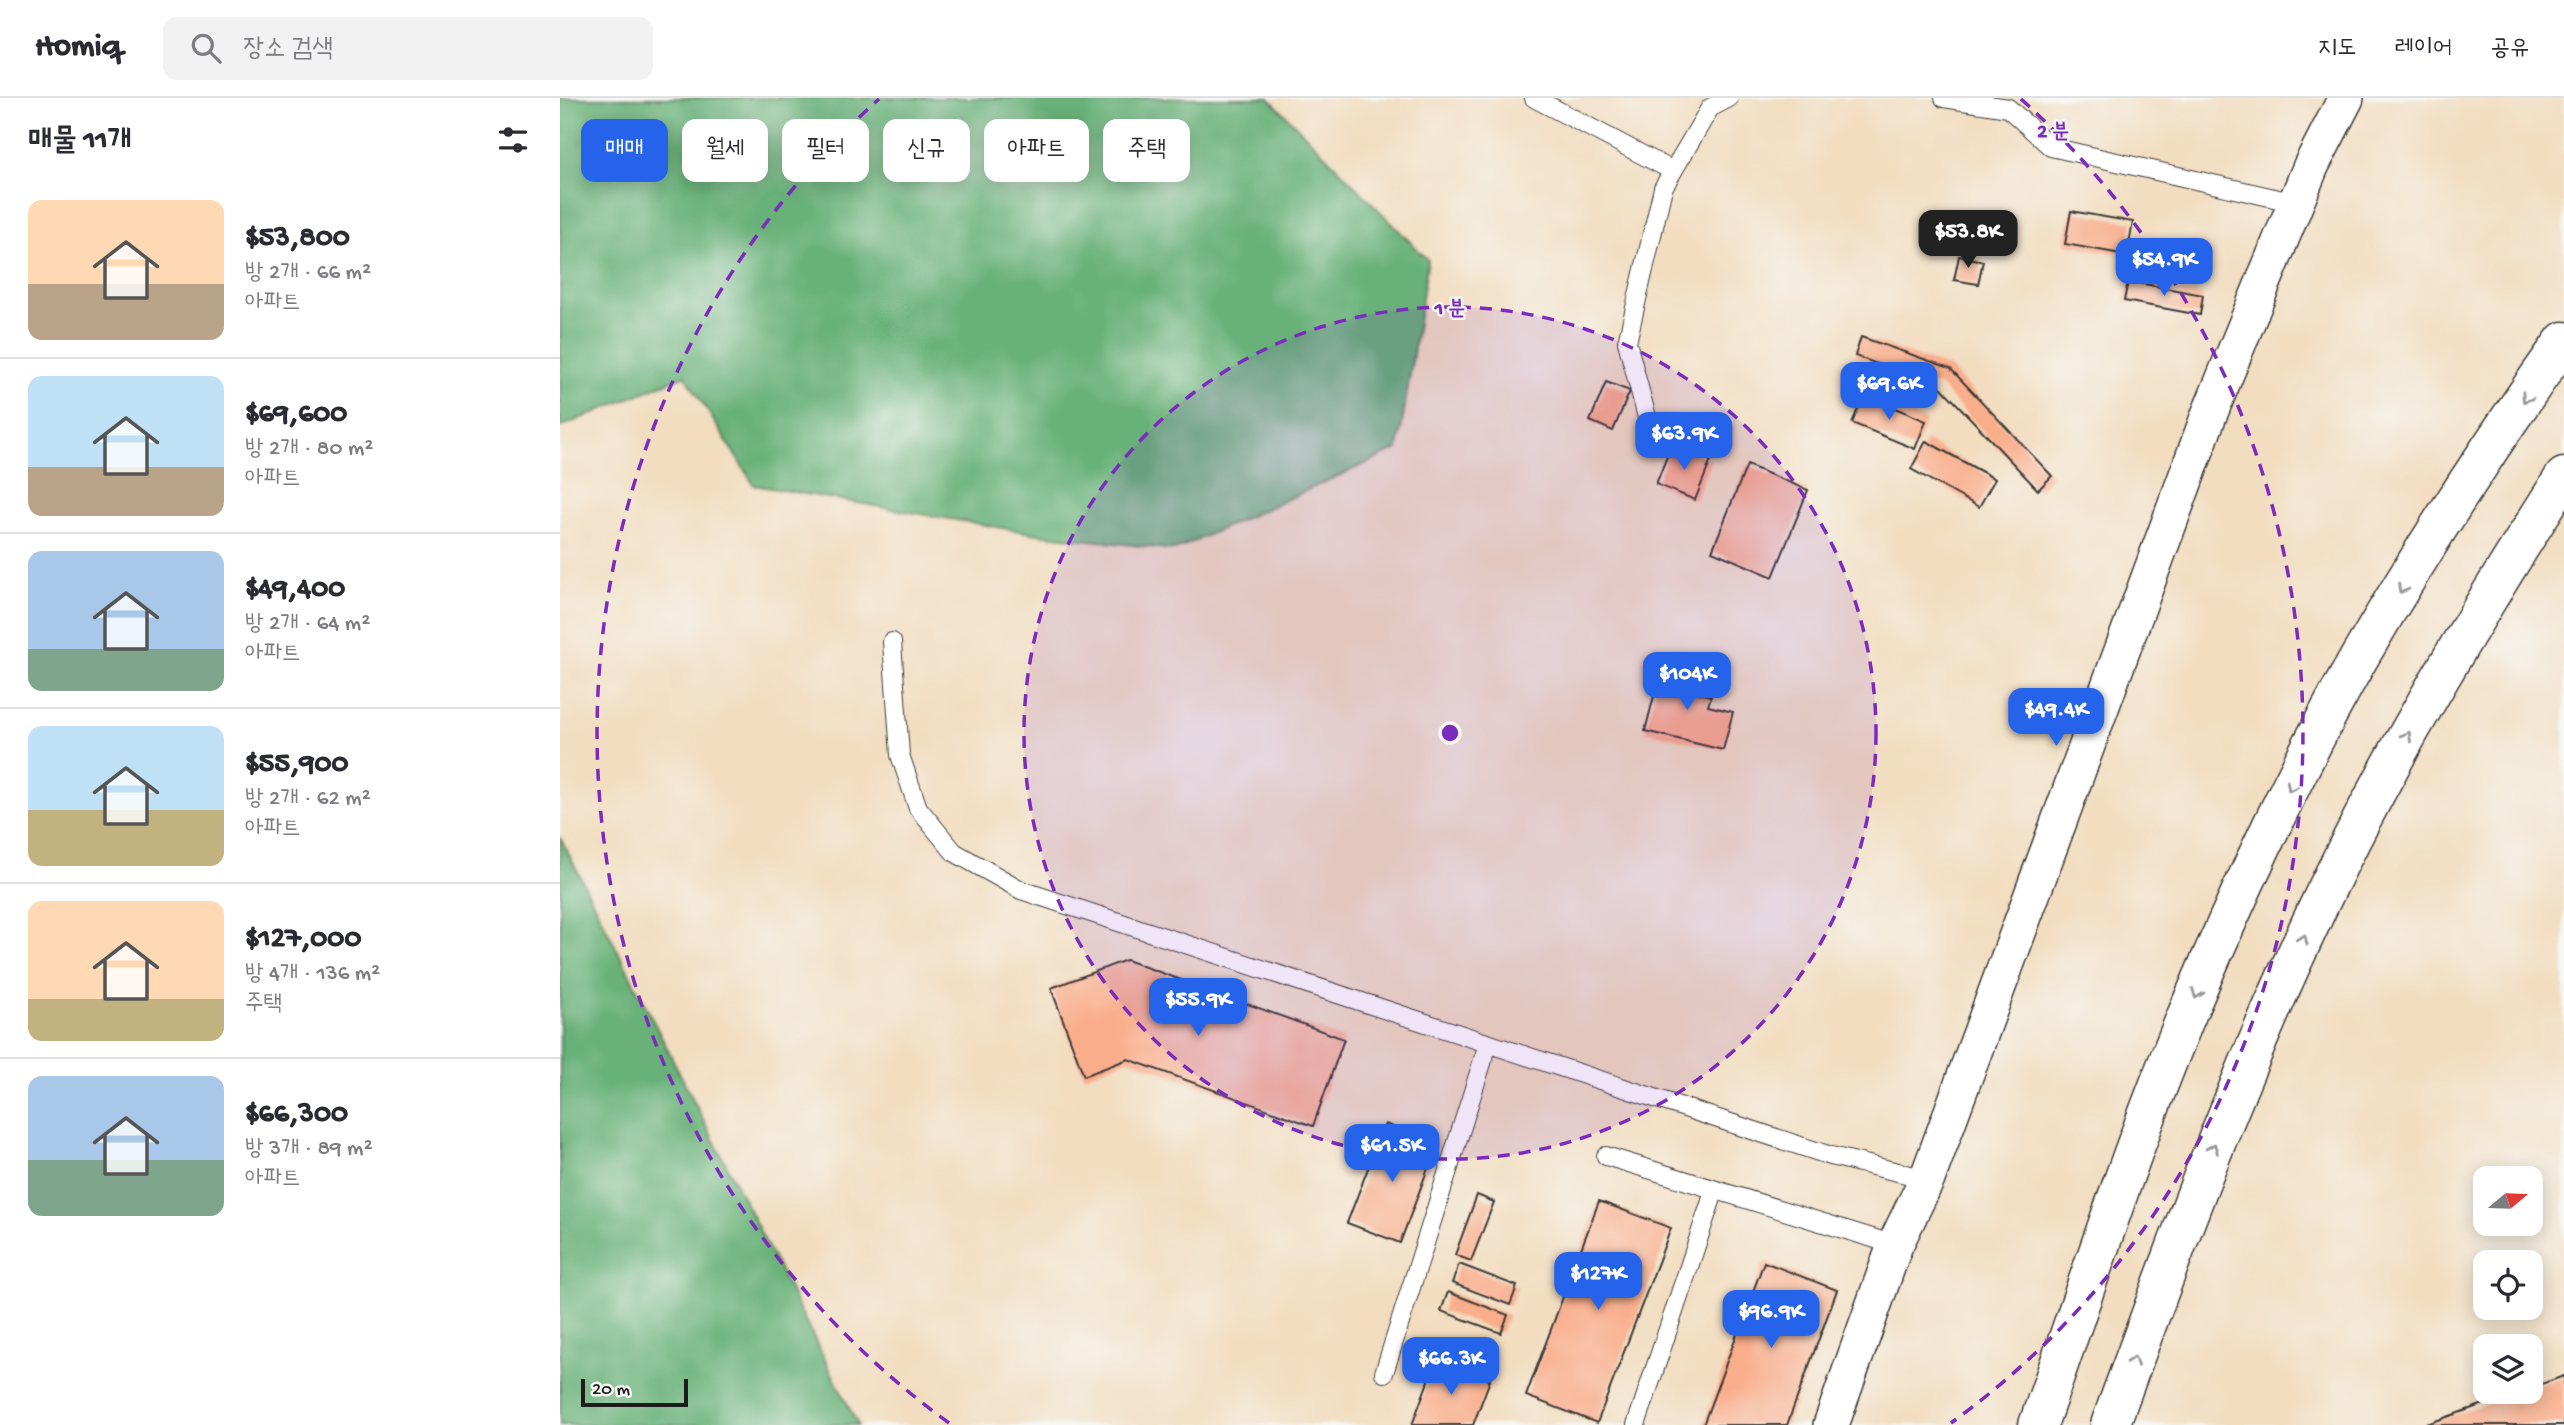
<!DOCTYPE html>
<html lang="ko">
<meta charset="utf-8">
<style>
body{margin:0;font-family:"Gochi Hand","Poor Story",sans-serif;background:#f2f2f3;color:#2b2b33;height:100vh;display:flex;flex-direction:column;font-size:26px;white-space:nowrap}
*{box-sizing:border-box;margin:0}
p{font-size:23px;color:#7c7c81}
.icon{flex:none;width:38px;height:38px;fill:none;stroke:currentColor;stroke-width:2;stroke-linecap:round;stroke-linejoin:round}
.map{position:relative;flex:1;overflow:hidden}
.sheet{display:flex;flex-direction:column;background:#fff;width:560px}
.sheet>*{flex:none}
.guide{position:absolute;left:21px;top:21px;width:665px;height:63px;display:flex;gap:14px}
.needle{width:46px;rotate:71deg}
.tools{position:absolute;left:1913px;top:1068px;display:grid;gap:14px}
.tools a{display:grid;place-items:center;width:70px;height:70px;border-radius:14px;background:#fff;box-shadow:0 4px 18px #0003;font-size:35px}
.scale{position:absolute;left:21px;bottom:18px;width:107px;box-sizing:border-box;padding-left:7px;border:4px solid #1c1c1c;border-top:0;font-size:19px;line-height:24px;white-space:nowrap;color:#1c1c1c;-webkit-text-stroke:5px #f6f6f2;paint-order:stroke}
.price{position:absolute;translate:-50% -60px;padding:0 16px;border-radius:14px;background:#2563eb;color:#fff;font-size:23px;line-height:46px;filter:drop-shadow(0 2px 4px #0008)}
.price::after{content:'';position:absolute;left:50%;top:42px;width:21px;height:16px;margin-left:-10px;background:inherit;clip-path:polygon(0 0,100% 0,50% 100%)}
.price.active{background:#222;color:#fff}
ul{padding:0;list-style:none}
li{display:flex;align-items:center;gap:21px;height:175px;padding:0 28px}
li+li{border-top:2px solid #e1e1e2}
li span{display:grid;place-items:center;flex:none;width:196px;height:140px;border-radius:14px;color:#555}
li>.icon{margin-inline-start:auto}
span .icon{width:84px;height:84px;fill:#fffc;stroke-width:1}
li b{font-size:30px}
h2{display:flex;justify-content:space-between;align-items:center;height:84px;padding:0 28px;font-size:30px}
.pill{padding:0 24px;border-radius:14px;background:#fff;box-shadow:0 4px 18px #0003;font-size:24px;line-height:63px}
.pill.active{background:#2563eb;color:#fff}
header{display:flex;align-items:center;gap:42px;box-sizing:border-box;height:98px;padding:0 35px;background:#fff;border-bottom:2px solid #e1e1e2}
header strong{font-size:33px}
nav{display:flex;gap:38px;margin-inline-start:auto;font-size:24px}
.search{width:490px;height:63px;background:#f2f2f3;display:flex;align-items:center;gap:18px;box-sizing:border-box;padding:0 24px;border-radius:14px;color:#7c7c81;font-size:26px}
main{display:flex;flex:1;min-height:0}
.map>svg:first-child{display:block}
.forest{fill:#68b178;stroke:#42664a;stroke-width:2}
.building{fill:#f9ad8b}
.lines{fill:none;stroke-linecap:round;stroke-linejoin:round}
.service-casing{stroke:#3c3935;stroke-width:20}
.minor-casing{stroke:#3c3935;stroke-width:38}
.primary-casing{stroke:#3c3935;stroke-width:41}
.service{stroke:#fff;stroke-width:18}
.minor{stroke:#fff;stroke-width:35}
.primary{stroke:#fff;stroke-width:38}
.oneway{stroke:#999}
.ring{fill:none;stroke:#7b2cbf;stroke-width:3.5;stroke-dasharray:12 9}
.centre{fill:#7b2cbf;stroke:#f6f6f2;stroke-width:3.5}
.ring-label{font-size:21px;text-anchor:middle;font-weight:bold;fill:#7b2cbf;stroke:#f6f6f2;stroke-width:5;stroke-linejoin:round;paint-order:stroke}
</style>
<header>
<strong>Homiq</strong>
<div class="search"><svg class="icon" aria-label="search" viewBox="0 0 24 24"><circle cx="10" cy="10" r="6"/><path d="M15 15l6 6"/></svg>장소 검색</div>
<nav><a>지도</a><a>레이어</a><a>공유</a></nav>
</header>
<main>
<section class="sheet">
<h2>매물 11개<svg class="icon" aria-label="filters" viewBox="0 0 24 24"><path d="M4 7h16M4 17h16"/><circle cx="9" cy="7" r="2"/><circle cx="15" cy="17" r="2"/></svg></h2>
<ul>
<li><span style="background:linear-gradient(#ffd9b3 60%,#b9a48a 0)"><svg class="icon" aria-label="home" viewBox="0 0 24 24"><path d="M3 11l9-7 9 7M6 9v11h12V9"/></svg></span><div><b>$53,800</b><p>방 2개 · 66 m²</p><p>아파트</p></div></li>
<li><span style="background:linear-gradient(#bfe0f5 65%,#b9a48a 0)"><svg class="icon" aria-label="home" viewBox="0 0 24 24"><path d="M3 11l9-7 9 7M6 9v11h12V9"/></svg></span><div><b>$69,600</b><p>방 2개 · 80 m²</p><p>아파트</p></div></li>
<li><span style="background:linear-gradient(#a9c7e8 70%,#7fa58c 0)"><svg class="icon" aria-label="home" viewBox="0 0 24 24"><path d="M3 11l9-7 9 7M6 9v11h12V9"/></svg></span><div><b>$49,400</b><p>방 2개 · 64 m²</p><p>아파트</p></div></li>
<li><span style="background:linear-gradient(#bfe0f5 60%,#c2b280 0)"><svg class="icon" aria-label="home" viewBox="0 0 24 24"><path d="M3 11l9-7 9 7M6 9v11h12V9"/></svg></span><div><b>$55,900</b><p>방 2개 · 62 m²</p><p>아파트</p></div></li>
<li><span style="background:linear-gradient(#ffd9b3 70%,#c2b280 0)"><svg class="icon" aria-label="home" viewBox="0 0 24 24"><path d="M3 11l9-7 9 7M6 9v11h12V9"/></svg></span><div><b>$127,000</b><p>방 4개 · 136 m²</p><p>주택</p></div></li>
<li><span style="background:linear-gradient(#a9c7e8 60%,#7fa58c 0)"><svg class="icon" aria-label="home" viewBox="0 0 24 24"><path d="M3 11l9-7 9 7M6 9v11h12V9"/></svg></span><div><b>$66,300</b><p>방 3개 · 89 m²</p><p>아파트</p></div></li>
</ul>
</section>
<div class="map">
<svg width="2004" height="1327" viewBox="0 0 2004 1327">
<rect width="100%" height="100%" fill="#f6f6f2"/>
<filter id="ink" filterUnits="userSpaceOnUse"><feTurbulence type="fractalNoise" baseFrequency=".0143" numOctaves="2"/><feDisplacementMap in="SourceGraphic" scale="14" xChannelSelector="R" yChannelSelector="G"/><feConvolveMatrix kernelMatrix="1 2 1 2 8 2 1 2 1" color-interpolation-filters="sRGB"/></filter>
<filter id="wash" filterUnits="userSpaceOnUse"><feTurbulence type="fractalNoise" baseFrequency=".00686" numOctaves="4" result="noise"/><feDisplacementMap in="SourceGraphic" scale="28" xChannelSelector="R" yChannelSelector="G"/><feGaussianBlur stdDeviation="1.57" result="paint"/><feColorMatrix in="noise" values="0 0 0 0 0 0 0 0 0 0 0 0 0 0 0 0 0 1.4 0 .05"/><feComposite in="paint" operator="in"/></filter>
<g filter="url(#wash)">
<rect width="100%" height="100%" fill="#f2ddc0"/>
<g class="forest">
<polygon points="0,0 709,0 868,162 838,351 615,452 477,436 194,387 125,277 0,329"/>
<polygon points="0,739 298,1327 0,1327"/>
</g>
<g id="blocks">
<g class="building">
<polygon points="1511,113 1573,124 1567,157 1505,146"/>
<polygon points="1399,158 1423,163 1418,186 1394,182"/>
<polygon points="1568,183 1643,197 1640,217 1564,203"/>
<polygon points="1301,239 1390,270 1492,378 1478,392 1381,289 1295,258"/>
<polygon points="1046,284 1070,293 1053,333 1030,323"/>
<polygon points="1304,297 1366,323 1355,351 1292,325"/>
<polygon points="1366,343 1435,381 1419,409 1351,371"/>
<polygon points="1112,346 1151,362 1135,402 1096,386"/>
<polygon points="1187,367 1248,392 1213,479 1152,453"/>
<polygon points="1101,571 1138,579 1134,594 1151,598 1148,608 1173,614 1163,652 1085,633"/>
<polygon points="566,862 784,941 753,1028 568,961 524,978 491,890"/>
<polygon points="825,1026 877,1046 840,1145 787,1125"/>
<polygon points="917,1097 934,1104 911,1163 895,1157"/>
<polygon points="1039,1103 1111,1130 1037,1325 966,1298"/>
<polygon points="1204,1164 1277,1192 1227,1327 1143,1327"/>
<polygon points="899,1166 957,1188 950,1207 892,1185"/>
<polygon points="888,1194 948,1217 941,1235 881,1213"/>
<polygon points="876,1262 930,1282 913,1327 852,1327"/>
<polygon points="2004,1278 2004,1327 1864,1327 1961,1293 1970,1293 1970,1290"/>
</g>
</g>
</g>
<g filter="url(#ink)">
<use href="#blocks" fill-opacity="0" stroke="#3c3935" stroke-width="2"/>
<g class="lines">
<g class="service-casing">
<g id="service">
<polyline points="974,0 1113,73"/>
<polyline points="1384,0 1448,10 1491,49 1736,105"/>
<polyline points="1093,342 1067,244 1103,90 1150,10 1169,0"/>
<polyline points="332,544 340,657 358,710 394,754 461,792 1271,1058 1367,1081"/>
<polyline points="1046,1058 1335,1147"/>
<polyline points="824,1275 928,946"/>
<polyline points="1076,1327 1154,1094"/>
</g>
</g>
<g class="minor-casing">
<polyline id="minor" points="1271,1327 1335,1147 1367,1081 1649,317 1751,68 1786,0"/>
</g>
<g class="primary-casing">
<g id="primary">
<path d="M 1478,1327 C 1531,1176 1580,1023 1644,876 C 1691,769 1741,661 1799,560 C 1862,452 1931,345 2004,243"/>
<path d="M 1550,1327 C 1611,1161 1671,995 1746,835 C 1819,676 1910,526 2004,379"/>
</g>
</g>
<use href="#service" class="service"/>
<use href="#minor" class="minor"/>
<use href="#primary" class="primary"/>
</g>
<defs><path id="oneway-chevron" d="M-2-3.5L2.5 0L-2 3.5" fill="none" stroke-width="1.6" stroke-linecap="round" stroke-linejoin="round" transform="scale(1.75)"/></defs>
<g class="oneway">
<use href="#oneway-chevron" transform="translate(1966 300) rotate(124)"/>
<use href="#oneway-chevron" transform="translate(1842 491) rotate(122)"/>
<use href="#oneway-chevron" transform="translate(1847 638) rotate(-60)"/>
<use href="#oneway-chevron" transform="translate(1731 689) rotate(118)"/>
<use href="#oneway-chevron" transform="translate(1743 841) rotate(-66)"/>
<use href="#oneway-chevron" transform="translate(1637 896) rotate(112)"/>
<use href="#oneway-chevron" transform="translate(1653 1050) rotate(-69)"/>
<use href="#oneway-chevron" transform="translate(1573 1263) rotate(-70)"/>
</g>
</g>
<circle cx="890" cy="635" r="426" fill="#7b2cbf" fill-opacity=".12"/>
<g class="ring">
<circle cx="890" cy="635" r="426"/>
<path d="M389 1325A853 853 0 0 1 319 1M1461 1A853 853 0 0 1 1391 1325"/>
</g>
<circle cx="890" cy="635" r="10" class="centre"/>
<g class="ring-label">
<text x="1493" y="39">2 분</text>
<text x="890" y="216">1 분</text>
</g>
</svg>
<div class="tools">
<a><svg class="needle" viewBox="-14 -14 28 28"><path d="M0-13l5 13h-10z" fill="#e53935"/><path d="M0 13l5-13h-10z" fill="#7c7c81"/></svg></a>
<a><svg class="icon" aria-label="locate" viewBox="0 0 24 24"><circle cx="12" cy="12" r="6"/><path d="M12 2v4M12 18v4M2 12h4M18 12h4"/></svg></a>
<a><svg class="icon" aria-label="layers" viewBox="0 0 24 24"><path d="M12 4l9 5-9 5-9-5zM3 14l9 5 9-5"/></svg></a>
</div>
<div class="scale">20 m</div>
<b class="price active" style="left:1408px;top:172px">$53.8K</b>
<b class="price" style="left:1604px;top:200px">$54.9K</b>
<b class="price" style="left:1329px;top:324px">$69.6K</b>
<b class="price" style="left:1124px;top:374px">$63.9K</b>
<b class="price" style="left:1127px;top:614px">$104K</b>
<b class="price" style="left:1496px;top:650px">$49.4K</b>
<b class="price" style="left:638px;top:940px">$55.9K</b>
<b class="price" style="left:832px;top:1086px">$61.5K</b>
<b class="price" style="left:1038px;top:1214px">$127K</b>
<b class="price" style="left:1211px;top:1252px">$96.9K</b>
<b class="price" style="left:891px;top:1299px">$66.3K</b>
<div class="guide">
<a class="pill active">매매</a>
<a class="pill">월세</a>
<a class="pill">필터</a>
<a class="pill">신규</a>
<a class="pill">아파트</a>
<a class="pill">주택</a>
</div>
</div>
</main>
